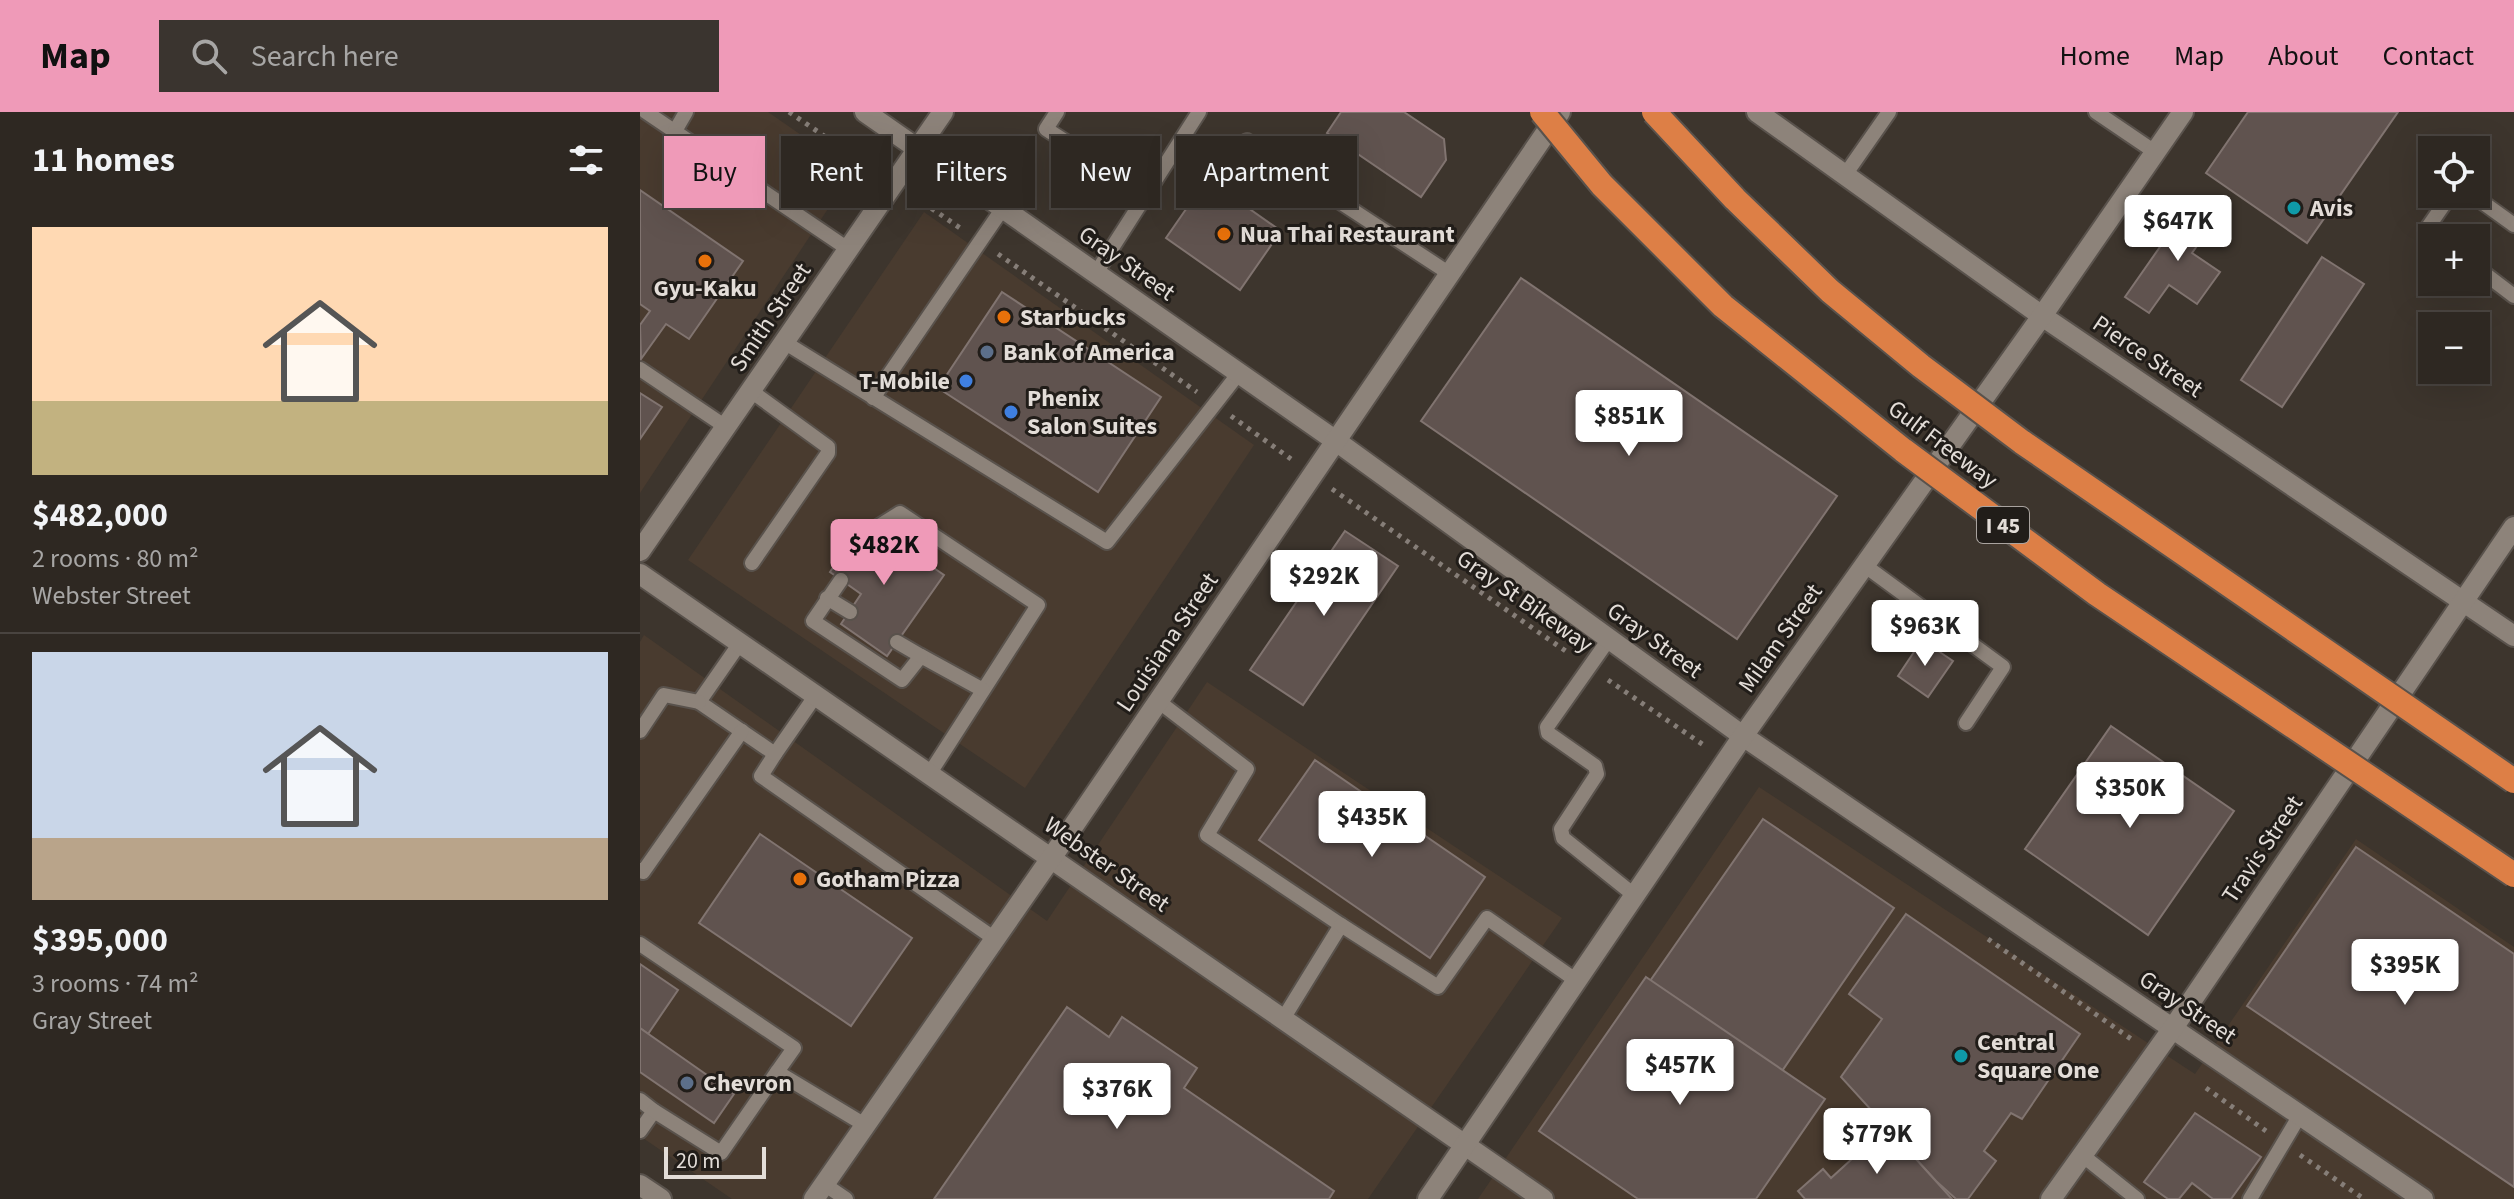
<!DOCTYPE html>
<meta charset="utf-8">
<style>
body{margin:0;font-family:"Source Sans 3",sans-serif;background:#3a342f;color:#f1f3f6;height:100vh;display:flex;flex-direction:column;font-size:30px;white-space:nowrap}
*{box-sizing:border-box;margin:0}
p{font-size:26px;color:#a7a6a5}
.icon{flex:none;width:44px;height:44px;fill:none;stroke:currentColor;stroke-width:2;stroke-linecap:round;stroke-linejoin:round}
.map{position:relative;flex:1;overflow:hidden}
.drawer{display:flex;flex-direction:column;background:#2e2822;width:640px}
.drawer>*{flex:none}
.guide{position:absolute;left:24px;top:24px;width:760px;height:72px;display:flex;gap:16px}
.tools{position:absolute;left:1778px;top:24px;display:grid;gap:16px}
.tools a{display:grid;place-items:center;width:72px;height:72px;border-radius:0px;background:#2e2822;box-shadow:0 8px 32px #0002,0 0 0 2px #494440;font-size:40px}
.scale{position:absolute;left:24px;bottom:20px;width:102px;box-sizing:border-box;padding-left:8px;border:4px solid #e3ddd8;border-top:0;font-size:22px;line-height:28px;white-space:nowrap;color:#e3ddd8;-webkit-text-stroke:6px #211d19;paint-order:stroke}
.price{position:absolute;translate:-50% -68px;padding:0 18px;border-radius:8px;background:#fff;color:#222;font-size:26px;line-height:52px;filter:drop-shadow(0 2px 4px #0008)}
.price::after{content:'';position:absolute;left:50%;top:48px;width:24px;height:18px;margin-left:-12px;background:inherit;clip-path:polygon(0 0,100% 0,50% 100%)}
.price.active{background:#ef9ab8;color:#111}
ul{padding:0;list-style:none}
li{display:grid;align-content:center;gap:16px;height:424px;padding:0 32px}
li+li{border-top:2px solid #494440}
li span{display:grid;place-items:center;height:248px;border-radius:0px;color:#555}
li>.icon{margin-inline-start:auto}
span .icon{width:144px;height:144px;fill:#fffc;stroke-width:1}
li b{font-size:34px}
h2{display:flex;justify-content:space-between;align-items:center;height:96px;padding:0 32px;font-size:34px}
.pill{padding:0 28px;border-radius:0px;background:#2e2822;box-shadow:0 8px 32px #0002,0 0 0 2px #494440;font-size:28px;line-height:72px}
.pill.active{background:#ef9ab8;color:#111}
header{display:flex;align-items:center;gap:48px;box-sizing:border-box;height:112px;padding:0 40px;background:#ef9ab8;color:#111}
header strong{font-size:38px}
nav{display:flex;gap:44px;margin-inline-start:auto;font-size:28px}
.search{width:560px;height:72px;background:#3a342f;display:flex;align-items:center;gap:20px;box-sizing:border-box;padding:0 28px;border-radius:0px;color:#a7a6a5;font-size:30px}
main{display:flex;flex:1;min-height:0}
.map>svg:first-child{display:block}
.built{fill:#493b2f}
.building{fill:#60534f;stroke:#817470;stroke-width:2}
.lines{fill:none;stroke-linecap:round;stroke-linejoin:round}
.lane-casing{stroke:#59524c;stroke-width:18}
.street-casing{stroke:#59524c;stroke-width:24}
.secondary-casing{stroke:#59524c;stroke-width:24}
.path{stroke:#867e78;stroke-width:5;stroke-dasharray:4 6;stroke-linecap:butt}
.lane{stroke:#8d837a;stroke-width:14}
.street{stroke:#8d837a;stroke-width:20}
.secondary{stroke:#8d837a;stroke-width:20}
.highway-bridge-casing{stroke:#59524c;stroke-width:28;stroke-linecap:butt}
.highway-bridge{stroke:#dd7f46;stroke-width:24}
.culture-dot{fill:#0f9aa8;stroke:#211d19;stroke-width:3}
.food-dot{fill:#e8710a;stroke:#211d19;stroke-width:3}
.service-dot{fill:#5c6f8a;stroke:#211d19;stroke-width:3}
.shop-dot{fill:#3f7fe0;stroke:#211d19;stroke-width:3}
.labels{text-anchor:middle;stroke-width:6;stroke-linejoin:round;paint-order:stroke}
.shield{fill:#211d19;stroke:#a9a39f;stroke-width:2}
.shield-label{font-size:22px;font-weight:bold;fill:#e3ddd8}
.poi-label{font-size:24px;font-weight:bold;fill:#e3ddd8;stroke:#211d19;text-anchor:start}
.street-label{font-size:24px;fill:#e3ddd8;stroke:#211d19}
</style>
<header>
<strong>Map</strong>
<div class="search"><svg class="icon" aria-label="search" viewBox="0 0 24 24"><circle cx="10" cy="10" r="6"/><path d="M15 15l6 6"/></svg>Search here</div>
<nav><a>Home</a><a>Map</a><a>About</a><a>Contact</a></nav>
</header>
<main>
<section class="drawer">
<h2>11 homes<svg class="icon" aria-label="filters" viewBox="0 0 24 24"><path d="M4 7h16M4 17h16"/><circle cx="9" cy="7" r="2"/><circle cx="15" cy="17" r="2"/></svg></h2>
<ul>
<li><span style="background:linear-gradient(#ffd9b3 70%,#c2b280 0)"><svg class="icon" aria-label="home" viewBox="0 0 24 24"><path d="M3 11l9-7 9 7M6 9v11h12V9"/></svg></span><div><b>$482,000</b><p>2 rooms · 80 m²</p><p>Webster Street</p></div></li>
<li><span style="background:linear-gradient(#c9d6e8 75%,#b9a48a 0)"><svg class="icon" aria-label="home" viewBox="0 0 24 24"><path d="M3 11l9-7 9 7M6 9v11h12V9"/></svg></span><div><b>$395,000</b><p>3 rooms · 74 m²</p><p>Gray Street</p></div></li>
</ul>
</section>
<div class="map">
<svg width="1874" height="1087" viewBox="0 0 1874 1087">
<rect width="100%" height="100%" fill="#3d352d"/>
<g class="built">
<polygon points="0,0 128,0 213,59 0,381"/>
<polygon points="284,100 614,333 385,676 48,448"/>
<polygon points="4,523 407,809 567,570 922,806 728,1087 92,1087 0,1024 0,530"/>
<polygon points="1119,675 1555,962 1716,727 1874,835 1874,1087 838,1087"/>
</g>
<g class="building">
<polygon points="701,0 764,0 804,27 806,48 781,85 687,21"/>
<polygon points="1608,0 1758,0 1667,131 1566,61"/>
<polygon points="567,67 641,119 600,178 526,126"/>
<polygon points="0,78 103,149 49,227 26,212 1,247 0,213 10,199 0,192"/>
<polygon points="1552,89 1577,106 1552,141 1580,160 1557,192 1529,173 1509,201 1485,185"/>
<polygon points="1682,145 1724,172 1642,295 1601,268"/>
<polygon points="881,166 1197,384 1097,527 781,309"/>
<polygon points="362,180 521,285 458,380 298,276"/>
<polygon points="0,281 22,295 0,327"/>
<polygon points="225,409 304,463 247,544 201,512 221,482 190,460"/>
<polygon points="705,419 758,454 663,593 610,558"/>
<polygon points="1282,528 1313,549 1288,585 1258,564"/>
<polygon points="1471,614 1594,699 1508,823 1385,737"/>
<polygon points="675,648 845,765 790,846 619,728"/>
<polygon points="1123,707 1254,796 1142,959 1010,869"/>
<polygon points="120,722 272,826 211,914 59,811"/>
<polygon points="1716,735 1874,842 1874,1075 1607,894"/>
<polygon points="1266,802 1440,922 1382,1007 1371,1001 1344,1039 1356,1049 1328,1087 1316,1087 1296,1069 1201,965 1242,907 1209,882"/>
<polygon points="0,852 38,878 8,922 0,916"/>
<polygon points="1006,865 1185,987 1116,1087 998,1087 899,1019"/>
<polygon points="427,895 469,925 482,905 557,956 544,976 694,1079 689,1087 294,1087"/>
<polygon points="0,916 94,982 74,1011 0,960"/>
<polygon points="1555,1001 1621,1045 1591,1087 1573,1087 1552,1071 1539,1087 1528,1087 1504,1070"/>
<polygon points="1247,1015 1312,1087 1165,1087 1158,1079 1183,1057 1191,1066"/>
</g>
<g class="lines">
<g class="lane-casing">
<g id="lane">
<polyline points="6,0 208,137"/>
<polyline points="417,0 406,17 507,82"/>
<polyline points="1456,0 1515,40"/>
<polyline points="35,19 46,0"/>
<polyline points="607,29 810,162"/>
<polyline points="1205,63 1249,0"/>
<polyline points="1831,82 1874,113"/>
<polyline points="1797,126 1786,118 1811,82"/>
<polyline points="1836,155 1874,184"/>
<polyline points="456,161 559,0"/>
<polyline points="144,230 467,430 599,261"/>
<polyline points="0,257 86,315"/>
<polyline points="111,279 188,335 188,341 112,451"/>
<polyline points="233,286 363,96"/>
<polyline points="236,416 260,401 398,493 290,661"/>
<polyline points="1224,453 1363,555 1326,611"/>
<polyline points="201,468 173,509 262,568 281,544 343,578"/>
<polyline points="187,486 210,500"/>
<polyline points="969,527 907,615 908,621 955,654 957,662 921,717 923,726 994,783"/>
<polyline points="257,530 281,544"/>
<polyline points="100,531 59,590 135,642 121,664 355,827"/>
<polyline points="518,589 607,657 567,723 701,813 643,907"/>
<polyline points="0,619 24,583 59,590"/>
<polyline points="135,642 176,583"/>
<polyline points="0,758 3,760 102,619"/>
<polyline points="701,813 798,875 847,806 937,869"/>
<polyline points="0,832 154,936 137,960 225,1013"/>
<polyline points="0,988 14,999 0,1019"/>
<polyline points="14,999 81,1041 137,960"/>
<polyline points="1442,1043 1497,1087"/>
<polyline points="184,1072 206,1087"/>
<polyline points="1610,1087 1660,1003"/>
</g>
</g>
<g class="street-casing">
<polyline id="street" points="0,1073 21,1087"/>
</g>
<g class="secondary-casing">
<g id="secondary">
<polyline points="225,0 696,329 1103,624 1783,1087"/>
<polyline points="1117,0 1402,204 1874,524"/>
<polyline points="0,439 303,0"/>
<polyline points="0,462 903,1087"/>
<polyline points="174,1087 432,716 920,0"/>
<polyline points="788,1087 1103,624 1402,204 1543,0"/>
<polyline points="1411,1087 1533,916 1874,415"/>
</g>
</g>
<g class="path">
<polyline points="149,0 234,58"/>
<polyline points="275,85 323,118"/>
<polyline points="358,142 557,280"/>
<polyline points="591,304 651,347"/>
<polyline points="692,377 930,542"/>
<polyline points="968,568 1065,634"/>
<polyline points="1348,827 1494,929"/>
<polyline points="1566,976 1626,1019"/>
<polyline points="1660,1043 1724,1087"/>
</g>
<use href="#lane" class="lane"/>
<use href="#street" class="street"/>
<use href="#secondary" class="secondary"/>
<g class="highway-bridge-casing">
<g id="highway-bridge">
<polyline points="902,0 962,73 1083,194 1263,338 1457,482 1874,763"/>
<polyline points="1014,0 1095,87 1190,179 1281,254 1382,330 1874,669"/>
</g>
</g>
<use href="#highway-bridge" class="highway-bridge"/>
</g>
<g class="culture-dot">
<circle cx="1654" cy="96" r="8"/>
<circle cx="1321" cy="944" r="8"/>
</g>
<g class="food-dot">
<circle cx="584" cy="122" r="8"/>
<circle cx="65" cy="149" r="8"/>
<circle cx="364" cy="205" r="8"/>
<circle cx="160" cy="767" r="8"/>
</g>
<g class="service-dot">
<circle cx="347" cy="240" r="8"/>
<circle cx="47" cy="971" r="8"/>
</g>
<g class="shop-dot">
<circle cx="326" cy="269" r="8"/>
<circle cx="371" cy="300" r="8"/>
</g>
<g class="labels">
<rect class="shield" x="1337" y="395" width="52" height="36" rx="6"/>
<g class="shield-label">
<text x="1363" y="421">I 45</text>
</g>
<g class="poi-label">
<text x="1670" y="104">Avis</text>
<text x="600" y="130">Nua Thai Restaurant</text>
<text x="65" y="184" text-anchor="middle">Gyu-Kaku</text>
<text x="380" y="213">Starbucks</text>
<text x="363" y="248">Bank of America</text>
<text x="310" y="277" text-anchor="end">T-Mobile</text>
<text x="387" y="294">Phenix<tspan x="387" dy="28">Salon Suites</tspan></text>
<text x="176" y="775">Gotham Pizza</text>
<text x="1337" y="938">Central<tspan x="1337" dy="28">Square One</tspan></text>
<text x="63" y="979">Chevron</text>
</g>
<g class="street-label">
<text transform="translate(487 151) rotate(35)" y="8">Gray Street</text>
<text transform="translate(130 205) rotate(-56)" y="8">Smith Street</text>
<text transform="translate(1508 244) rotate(34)" y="8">Pierce Street</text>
<text transform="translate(1303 332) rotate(37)" y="8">Gulf Freeway</text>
<text transform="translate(885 489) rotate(35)" y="8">Gray St Bikeway</text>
<text transform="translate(1140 526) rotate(-55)" y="8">Milam Street</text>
<text transform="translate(1015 528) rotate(36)" y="8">Gray Street</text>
<text transform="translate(527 530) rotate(-56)" y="8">Louisiana Street</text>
<text transform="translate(1622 737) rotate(-56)" y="8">Travis Street</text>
<text transform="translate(467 752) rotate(35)" y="8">Webster Street</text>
<text transform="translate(1548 895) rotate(34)" y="8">Gray Street</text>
</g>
</g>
</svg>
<div class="tools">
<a><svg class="icon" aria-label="locate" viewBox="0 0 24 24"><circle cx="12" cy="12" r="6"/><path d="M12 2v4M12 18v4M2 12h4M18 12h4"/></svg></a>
<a>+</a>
<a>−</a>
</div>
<div class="scale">20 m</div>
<b class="price" style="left:1538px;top:151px">$647K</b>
<b class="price" style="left:989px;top:346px">$851K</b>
<b class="price active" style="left:244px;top:475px">$482K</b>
<b class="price" style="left:684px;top:506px">$292K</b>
<b class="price" style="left:1285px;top:556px">$963K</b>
<b class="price" style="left:1490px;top:718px">$350K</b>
<b class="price" style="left:732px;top:747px">$435K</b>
<b class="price" style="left:1765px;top:895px">$395K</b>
<b class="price" style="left:1040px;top:995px">$457K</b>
<b class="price" style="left:477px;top:1019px">$376K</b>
<b class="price" style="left:1237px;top:1064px">$779K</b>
<div class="guide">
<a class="pill active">Buy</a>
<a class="pill">Rent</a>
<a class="pill">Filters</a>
<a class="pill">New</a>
<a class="pill">Apartment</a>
</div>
</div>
</main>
